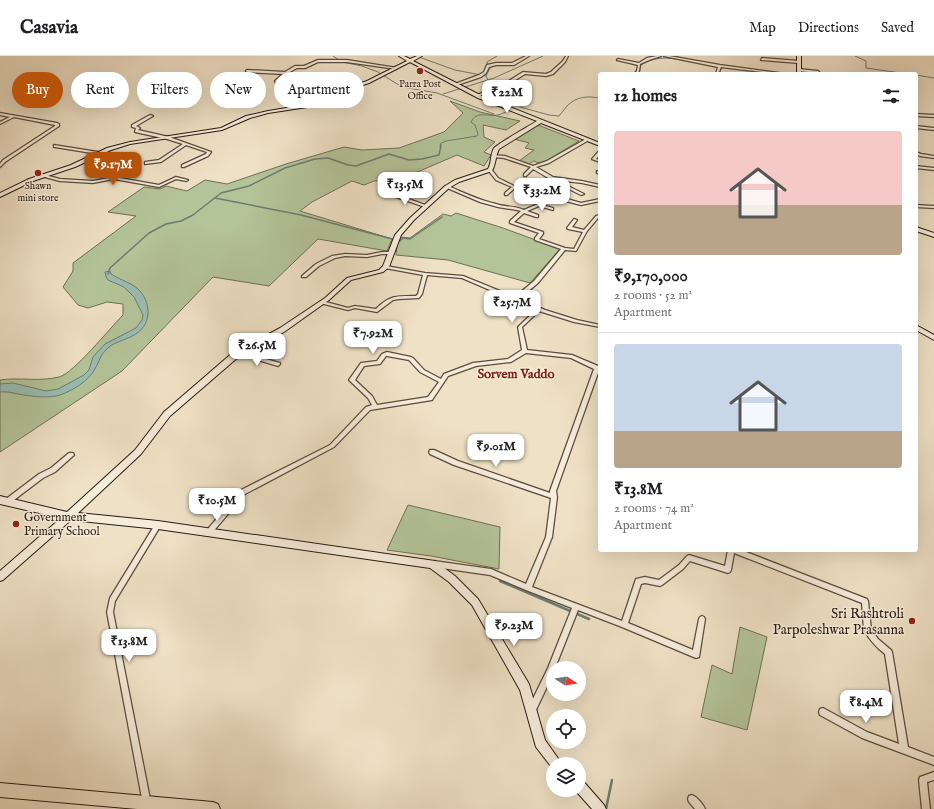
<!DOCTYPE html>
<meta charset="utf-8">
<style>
body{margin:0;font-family:"IM FELL English",serif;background:#f2f2f2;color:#202124;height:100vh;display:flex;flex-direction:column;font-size:15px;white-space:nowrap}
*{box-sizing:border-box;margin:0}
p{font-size:13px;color:#757577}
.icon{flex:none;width:22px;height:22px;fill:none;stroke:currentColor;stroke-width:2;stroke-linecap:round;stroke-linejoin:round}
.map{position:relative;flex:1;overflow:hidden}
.sheet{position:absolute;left:598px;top:16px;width:320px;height:480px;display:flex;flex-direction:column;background:#fff;border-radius:4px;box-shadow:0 4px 16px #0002}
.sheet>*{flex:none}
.hud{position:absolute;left:12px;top:16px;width:380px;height:36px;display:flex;gap:8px}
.needle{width:26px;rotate:102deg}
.tools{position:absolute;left:546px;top:605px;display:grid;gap:8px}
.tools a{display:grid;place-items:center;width:40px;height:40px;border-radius:50%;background:#fff;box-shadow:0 4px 16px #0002;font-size:20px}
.price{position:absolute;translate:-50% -34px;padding:0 9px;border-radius:8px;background:#fff;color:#222;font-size:13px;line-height:26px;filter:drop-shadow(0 1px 2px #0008)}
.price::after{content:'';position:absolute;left:50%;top:24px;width:12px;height:9px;margin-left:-6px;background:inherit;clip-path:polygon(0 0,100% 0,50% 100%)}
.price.on{background:#b45309;color:#fff}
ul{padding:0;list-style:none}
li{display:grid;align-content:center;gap:8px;height:212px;padding:0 16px}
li+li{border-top:1px solid #e0e0e0}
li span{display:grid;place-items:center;height:124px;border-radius:4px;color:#555}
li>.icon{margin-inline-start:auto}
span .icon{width:72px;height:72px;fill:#fffc;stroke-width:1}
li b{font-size:17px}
h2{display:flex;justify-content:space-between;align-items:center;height:48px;padding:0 16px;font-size:17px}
.chip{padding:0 14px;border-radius:18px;background:#fff;box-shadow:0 4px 16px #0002;font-size:14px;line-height:36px}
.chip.on{background:#b45309;color:#fff}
header{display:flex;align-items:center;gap:24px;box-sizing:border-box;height:56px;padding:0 20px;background:#fff;border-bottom:1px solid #e0e0e0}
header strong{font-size:19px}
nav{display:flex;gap:22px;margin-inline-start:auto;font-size:14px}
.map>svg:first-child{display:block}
.green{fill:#b4c499;stroke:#6e6f56}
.water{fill:#9abeb3;stroke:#6d7c73}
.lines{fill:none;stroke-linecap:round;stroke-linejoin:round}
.stream-far3{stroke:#6d7c73;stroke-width:1}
.stream-far2{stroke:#6d7c73;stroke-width:1.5}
.stream-far1{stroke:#6d7c73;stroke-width:2}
.stream{stroke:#6d7c73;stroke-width:2.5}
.street-casing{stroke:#5a4c3f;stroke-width:2.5}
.secondary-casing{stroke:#291a12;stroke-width:2}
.primary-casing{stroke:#291a12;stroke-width:2}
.street{fill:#f5ecda;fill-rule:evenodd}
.secondary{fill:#f5ecda;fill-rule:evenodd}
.primary{fill:#efe1c6;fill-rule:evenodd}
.poi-dot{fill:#8f2418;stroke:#f5ecda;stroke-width:1.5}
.labels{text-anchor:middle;stroke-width:3;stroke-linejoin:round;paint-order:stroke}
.far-poi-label{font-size:10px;fill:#291a12;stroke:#f5ecda}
.poi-label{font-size:12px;fill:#291a12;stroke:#f5ecda;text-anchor:start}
.neighbourhood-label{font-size:13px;font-weight:bold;fill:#7a1f14;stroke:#f5ecda}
.near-poi-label{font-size:14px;fill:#291a12;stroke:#f5ecda;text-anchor:end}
</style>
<header>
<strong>Casavia</strong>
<nav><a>Map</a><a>Directions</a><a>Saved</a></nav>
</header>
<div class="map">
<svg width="934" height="753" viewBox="0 0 934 753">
<rect width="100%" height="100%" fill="#efe1c6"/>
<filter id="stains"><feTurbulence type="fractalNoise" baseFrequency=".005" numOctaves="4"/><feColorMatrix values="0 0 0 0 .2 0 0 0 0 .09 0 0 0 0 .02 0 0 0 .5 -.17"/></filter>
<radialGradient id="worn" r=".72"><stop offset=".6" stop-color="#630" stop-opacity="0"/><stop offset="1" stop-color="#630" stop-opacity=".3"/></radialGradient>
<g class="green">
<path d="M 450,45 L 480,56 L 520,65 L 506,74 L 483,69 L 484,81 L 495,86 L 484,96 L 491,99 L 484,110 L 457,99 L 401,123 L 374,125 L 364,129 L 352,125 L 312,146 L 300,155 L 392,183 L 387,195 L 318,183 L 269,230 L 213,221 L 122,315 L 0,396 L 0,324 C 19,321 39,326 59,321 C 74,317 110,272 123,259 L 123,248 L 107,246 L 88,252 L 78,249 L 63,231 L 73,215 L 73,207 L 136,160 L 108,156 L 144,131 L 160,133 L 166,130 L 187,135 L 205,124 L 227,128 L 286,108 L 344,91 L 362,94 L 399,92 L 444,76 L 463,57 Z"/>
<polygon points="538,69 579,85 541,108 534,105 529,108 519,105 534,94 525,92 529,87 514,83"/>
<polygon points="456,157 503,172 560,193 530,227 448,204 396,199 397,189 401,181 410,182 443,158 451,160"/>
<polygon points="408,449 500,471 499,513 431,500 387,494"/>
<polygon points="740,571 767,581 747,674 701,661 712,609 732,618"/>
</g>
<path class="water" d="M 110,215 L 111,218 C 120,224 133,227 140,235 C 152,249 151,270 134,279 C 124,285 112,286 105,295 C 100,300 99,306 96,311 C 90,324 74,334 60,339 C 50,342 35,341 24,339 C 16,338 8,335 0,336 L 0,328 L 13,327 L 46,335 L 58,333 L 84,319 L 89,314 L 93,301 L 105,288 L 136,272 L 142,264 L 143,259 L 134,241 L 124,231 L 108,224 L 106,221 L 105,216 Z"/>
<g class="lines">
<g class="stream-far3">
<polyline points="333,0 342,6 362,10 378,16 402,31 437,37 494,58"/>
<polyline points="416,0 455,14 486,20"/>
<polyline points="855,0 866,5 866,12 908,18"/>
<polyline points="676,3 682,4"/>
<path d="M 639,18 L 641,9 C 652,2 663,1 676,3 L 679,0"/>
<polyline points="719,18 722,11"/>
<polyline points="916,19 934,22"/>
<polyline points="488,24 486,20 491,10 487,9 487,6 497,0"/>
<polyline points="443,38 494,22 543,0"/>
<path d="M 520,51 L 549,59 L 559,60 C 562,57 564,53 567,50 C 577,40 587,40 600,42"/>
<path d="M 440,90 L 441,87 L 446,85 L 477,80 L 478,78 L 475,69 L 471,66 C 477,54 487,61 498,59 C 502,58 506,56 510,54"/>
</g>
<g class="stream-far2">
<polyline points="215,142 301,159 400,185 403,182 410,183 442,161"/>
<polyline points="108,218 110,212 149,177 166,168 181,165 193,159 221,137 249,130 285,112 315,103 328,102 348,109 356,110 389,98 409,104 422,103 439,99 441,89"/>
</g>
<polyline class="stream-far1" points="500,525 503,526"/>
<g class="stream">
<polyline points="500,525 589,563"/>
<polyline points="606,753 612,724"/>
</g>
<g class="street-casing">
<g id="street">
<polygon points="526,0 529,0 514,9 496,9 489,11 486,17 481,21 457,29 455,28 479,19 484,16 487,9 496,7 512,7"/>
<polygon points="566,0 568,0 565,6 553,18 546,20 525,18 507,29 522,33 522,35 505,30 479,40 477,39 504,28 523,16 546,18 551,16 563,5"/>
<polygon points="657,0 661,0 649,4 640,8 639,15 637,18 634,18 637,15 638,9 617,4 618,3 639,7 647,2"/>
<polygon points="664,0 669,0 720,9 787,18 779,18 721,11 718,18 716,18 718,11"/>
<polygon points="762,2 799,5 800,6 799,7 761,4"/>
<polygon points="318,4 347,4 397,12 396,13 347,6 318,6 305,12 297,12 286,18 276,27 275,25 283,18 247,16 246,15 247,14 285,16 295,10 304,10"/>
<polygon points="799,13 818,15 819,16 818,17 798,15"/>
<polygon points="0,57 57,67 59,68 59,70 5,106 0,111 0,108 3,104 55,70 55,69 14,61 0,68 0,66 10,61 0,59"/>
<polygon points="916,58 934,59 934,61 916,60"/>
<polygon points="150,59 153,60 136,70 140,72 138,74 169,81 211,96 208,100 184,111 182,111 182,109 206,98 207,96 186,89 161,106 145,108 145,106 159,104 183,88 167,83 135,76 136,72 132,71 132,69"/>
<polygon points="916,70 934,72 934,74 916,72"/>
<path d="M 586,83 L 589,84 L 549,107 L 536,111 L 553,121 L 582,125 L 600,129 L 600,131 L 582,127 L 556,124 L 584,138 L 581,139 L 567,132 L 557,140 L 581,147 L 600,143 L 600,145 L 581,149 L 554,142 L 549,146 L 542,149 L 553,152 L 553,154 L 539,150 L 527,155 L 538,159 L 538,161 L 536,161 L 524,157 L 514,166 L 543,176 L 543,178 L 539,183 L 565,192 L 574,193 L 583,176 L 568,173 L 567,172 L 574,163 L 577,164 L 572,171 L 584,174 L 596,160 L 600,159 L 600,161 L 598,162 L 587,175 L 576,195 L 565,194 L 538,227 L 519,243 L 545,254 L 577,264 L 600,269 L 600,271 L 574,266 L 539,255 L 522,271 L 527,294 L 572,299 L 598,310 L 600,310 L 600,314 L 599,314 L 556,435 L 557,441 L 552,481 L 532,531 L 622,565 L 636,523 L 645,521 L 659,524 L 679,509 L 687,500 L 689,499 L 725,510 L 728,494 L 741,494 L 867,543 L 868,545 L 871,573 L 878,583 L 891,594 L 892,596 L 908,691 L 934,701 L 934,709 L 862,682 L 820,659 L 819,656 L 820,653 L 823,652 L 867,676 L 899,688 L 885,598 C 876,591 870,584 864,574 L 862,547 L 734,497 L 731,514 L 730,516 L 728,517 L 690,505 L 683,513 L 662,529 L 660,530 L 645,527 L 641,528 L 628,567 L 693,594 L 699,563 L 700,561 L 702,560 L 704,561 L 705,563 L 699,601 L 696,602 L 622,571 L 578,554 L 555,612 L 553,612 L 553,618 L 535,656 L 532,657 L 529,656 L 528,653 L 548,612 L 572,552 L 526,534 L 490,519 L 434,511 L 432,510 L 431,508 L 432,506 L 434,505 L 491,513 L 526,528 L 546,481 L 551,442 L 454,409 L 430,398 L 429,396 L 430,394 L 434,394 L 458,405 L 550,437 L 550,435 L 594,313 L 571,302 L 526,297 L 511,306 L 476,310 L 448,320 L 432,344 L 370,354 L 334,391 L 245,438 L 211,478 L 209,479 L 207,478 L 206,476 L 207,474 L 241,434 L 330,389 L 366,351 L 372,349 L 368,342 L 349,324 L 361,307 L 377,305 L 382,298 L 387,296 L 411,301 L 413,302 L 424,314 L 441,323 L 444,318 L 473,307 L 508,303 L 522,294 L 518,271 L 536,254 L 462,222 L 427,219 L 422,238 L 419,242 L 399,243 L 393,244 L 377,256 L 355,252 L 348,254 L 320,247 L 320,246 L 322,245 L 348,252 L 355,250 L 376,253 C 390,239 397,240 416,240 L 418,238 L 423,219 L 385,212 L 384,211 L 386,210 L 425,217 L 463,220 L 515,241 L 534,225 L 561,193 L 535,184 L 535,182 L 539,177 L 510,167 L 510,165 L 521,155 L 517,154 L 498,151 L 480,146 L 445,131 L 448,130 C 464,137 479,144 496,148 C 505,151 515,150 524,154 L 547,144 L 565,131 C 554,126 544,119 533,113 L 526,120 L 524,120 L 524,118 L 531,111 L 504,102 L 492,101 L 492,99 L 505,100 L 533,110 L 547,105 ZM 386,300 L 387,300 L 409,304 L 420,316 L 439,326 L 428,341 L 377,349 L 372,340 L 355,324 L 364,310 L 380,308 Z"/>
<polygon points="54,89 98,96 100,97 98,98 55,91 54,91"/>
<polygon points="599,95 600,95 600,98 596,103 600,104 600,106 592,103"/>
<polygon points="916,96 921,98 934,100 934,102 920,100 916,98"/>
<polygon points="916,110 934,112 934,114 916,112"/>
<polygon points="489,113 491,113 498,122 516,131 507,139 505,139 505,137 512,131 496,124 488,114"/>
<polygon points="597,115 600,116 600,118 597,117"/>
<polygon points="41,118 60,123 93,125 114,121 159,129 176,121 188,124 186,125 176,123 159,131 114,123 93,127 60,125 41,120"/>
<polygon points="387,136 389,136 428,150 425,151 387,138"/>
<polygon points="916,149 934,150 934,152 916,151"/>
<polygon points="382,196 391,196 393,197 391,198 382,198 367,201 345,200 335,202 319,210 306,221 302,221 302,220 316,208 332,200 345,198 367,199"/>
<polygon points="241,294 262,302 280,307 280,308 278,310 258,304 239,297 239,295"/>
<polygon points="69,397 73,397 74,399 55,416 43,422 10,447 6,447 5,445 6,443 39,418 51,412"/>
<polygon points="158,466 160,467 161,469 115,545 113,556 152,753 144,753 107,556 110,542 156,467"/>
<polygon points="934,716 934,724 927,726 930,753 922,753 919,724 920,721"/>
<path d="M 692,739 C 697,741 703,748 705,753 L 695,753 L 689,746 L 688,743 L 689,740 Z"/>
</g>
</g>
<g class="secondary-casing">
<g id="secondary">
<path d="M 399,0 L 404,0 L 410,3 L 417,0 L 422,0 L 413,5 L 482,40 L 600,87 L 600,90 L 541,67 L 499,93 C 495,101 496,108 492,115 L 459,126 L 449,132 L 414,164 L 401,179 L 389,211 L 383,216 L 351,224 L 329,244 L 284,276 L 236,303 L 170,360 L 141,398 L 78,457 L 158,465 L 435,505 L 455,520 L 478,543 L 529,628 L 545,684 L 562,708 L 553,708 L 553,713 L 536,691 L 520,634 L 472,549 L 449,526 L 430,512 L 158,473 L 71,464 L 3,524 L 0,525 L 0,515 L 61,462 L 0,448 L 0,440 L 67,456 L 135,394 L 164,356 L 230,299 L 280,272 L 325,242 L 347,222 L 379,214 L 383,210 L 395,179 L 410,162 L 445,130 L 455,124 L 488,113 C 492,106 490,99 494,92 C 499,87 529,70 537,65 L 478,42 L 410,6 L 369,27 L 331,40 L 314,50 L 268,57 L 250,62 L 222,74 L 130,88 L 111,94 L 75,111 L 33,125 L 0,141 L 0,137 L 29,123 L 71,109 L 107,92 L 130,86 L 221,72 L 246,60 L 268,55 L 311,48 L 329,38 L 367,25 L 407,5 Z"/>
<rect x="797" y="0" width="4" height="18"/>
<polygon points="916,171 934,177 934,181 916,175"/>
<polygon points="916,269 934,279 934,284 916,274"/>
<polygon points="579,723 583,725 604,749 606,753 592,753 575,734 579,734"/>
</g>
</g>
<g class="primary-casing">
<polygon id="primary" points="0,727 213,746 218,748 220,753 137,753 0,741"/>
</g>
<use href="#street" class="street"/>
<use href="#secondary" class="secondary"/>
<use href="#primary" class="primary"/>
</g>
<g class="poi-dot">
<circle cx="420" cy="15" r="4"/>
<circle cx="38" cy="117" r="4"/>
<circle cx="16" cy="468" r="4"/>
<circle cx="912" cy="565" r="4"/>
</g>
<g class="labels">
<g class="far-poi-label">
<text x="420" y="31">Parra Post<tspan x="420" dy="12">Office</tspan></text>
<text x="38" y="133">Shawn<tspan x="38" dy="12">mini store</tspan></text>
</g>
<g class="poi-label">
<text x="24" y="465">Government<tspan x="24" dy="14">Primary School</tspan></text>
</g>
<g class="neighbourhood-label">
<text x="516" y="322">Sorvem Vaddo</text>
</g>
<g class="near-poi-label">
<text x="904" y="562">Sri Rashtroli<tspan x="904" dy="16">Parpoleshwar Prasanna</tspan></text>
</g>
</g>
<rect width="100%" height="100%" filter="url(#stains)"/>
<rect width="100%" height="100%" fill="url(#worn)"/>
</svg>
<div class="tools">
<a><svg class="needle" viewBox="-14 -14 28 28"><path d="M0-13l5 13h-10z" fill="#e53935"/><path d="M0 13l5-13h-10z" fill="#757577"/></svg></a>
<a><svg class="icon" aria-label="locate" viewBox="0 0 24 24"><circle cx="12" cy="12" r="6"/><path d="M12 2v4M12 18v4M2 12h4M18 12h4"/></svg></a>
<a><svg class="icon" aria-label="layers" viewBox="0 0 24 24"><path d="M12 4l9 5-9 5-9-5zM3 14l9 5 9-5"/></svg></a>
</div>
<b class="price" style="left:507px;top:58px">₹22M</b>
<b class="price on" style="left:113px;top:130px">₹9.17M</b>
<b class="price" style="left:405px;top:150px">₹13.5M</b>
<b class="price" style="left:542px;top:156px">₹33.2M</b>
<b class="price" style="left:512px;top:268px">₹25.7M</b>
<b class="price" style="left:373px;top:299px">₹7.92M</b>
<b class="price" style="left:257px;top:311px">₹26.5M</b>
<b class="price" style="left:496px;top:412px">₹9.01M</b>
<b class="price" style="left:217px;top:466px">₹10.5M</b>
<b class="price" style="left:514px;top:591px">₹9.23M</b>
<b class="price" style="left:129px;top:607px">₹13.8M</b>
<b class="price" style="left:866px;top:668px">₹8.4M</b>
<div class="hud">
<a class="chip on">Buy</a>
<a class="chip">Rent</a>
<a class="chip">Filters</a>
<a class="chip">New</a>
<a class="chip">Apartment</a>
</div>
<section class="sheet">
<h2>12 homes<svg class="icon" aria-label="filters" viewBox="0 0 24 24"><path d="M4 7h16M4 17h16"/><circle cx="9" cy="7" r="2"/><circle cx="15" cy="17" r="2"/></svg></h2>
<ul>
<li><span style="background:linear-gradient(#f6c9c9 60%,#b9a48a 0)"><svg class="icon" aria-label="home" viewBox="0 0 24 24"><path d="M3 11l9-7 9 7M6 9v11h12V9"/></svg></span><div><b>₹9,170,000</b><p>2 rooms · 52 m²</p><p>Apartment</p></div></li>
<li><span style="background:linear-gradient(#c9d6e8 70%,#b9a48a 0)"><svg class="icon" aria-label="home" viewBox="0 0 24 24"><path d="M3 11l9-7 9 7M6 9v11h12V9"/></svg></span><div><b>₹13.8M</b><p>2 rooms · 74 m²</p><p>Apartment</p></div></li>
</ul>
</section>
</div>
